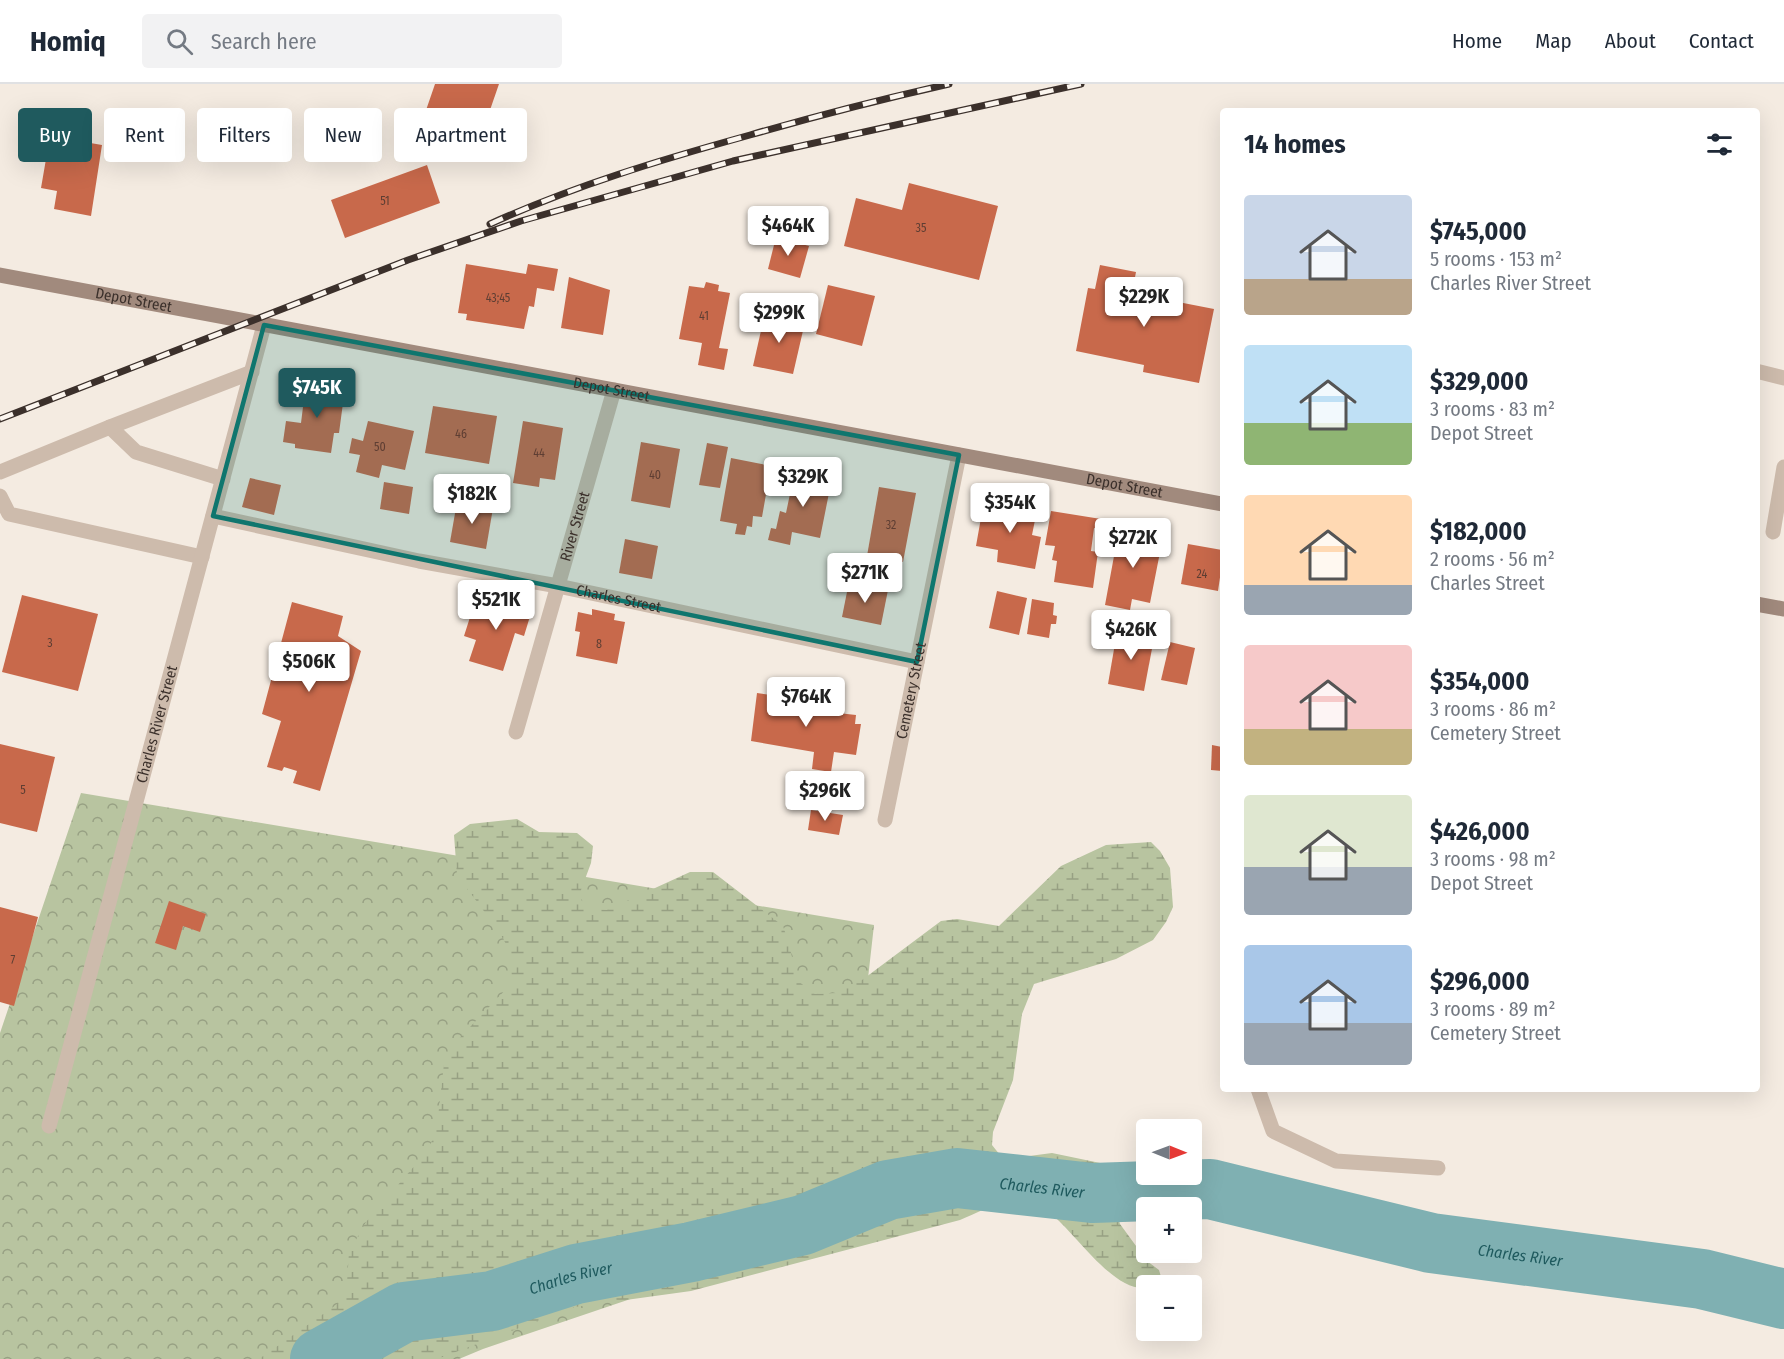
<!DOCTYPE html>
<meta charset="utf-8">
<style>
body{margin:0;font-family:"Fira Sans Condensed",sans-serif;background:#f2f2f3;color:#1f2937;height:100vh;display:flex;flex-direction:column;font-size:22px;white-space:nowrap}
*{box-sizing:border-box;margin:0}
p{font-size:20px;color:#747a83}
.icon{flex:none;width:33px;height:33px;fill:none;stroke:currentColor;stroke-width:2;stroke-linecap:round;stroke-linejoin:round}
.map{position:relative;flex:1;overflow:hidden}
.panel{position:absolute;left:1220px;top:24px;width:540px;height:984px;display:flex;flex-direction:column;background:#fff;border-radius:6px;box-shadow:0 6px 24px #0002}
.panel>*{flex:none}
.top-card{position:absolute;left:18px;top:24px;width:570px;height:54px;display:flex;gap:12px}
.needle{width:39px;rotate:91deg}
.fabs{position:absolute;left:1136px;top:1035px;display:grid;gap:12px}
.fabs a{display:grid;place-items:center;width:66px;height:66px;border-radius:6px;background:#fff;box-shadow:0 6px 24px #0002;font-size:30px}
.price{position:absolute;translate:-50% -51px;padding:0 14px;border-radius:6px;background:#fff;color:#222;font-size:20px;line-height:39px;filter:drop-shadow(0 2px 3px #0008)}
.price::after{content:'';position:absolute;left:50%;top:36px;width:18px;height:14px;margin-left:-9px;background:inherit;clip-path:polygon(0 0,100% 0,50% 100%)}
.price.on{background:#1f5a5e;color:#fff}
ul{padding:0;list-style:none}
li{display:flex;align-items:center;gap:18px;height:150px;padding:0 24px}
li span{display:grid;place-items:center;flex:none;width:168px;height:120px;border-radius:6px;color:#555}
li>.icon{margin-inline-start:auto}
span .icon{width:72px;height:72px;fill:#fffc;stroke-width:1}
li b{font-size:26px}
h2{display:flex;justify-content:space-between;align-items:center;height:72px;padding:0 24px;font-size:26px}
.tag{padding:0 21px;border-radius:6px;background:#fff;box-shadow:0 6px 24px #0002;font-size:21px;line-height:54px}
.tag.on{background:#1f5a5e;color:#fff}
header{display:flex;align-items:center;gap:36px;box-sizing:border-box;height:84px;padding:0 30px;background:#fff;border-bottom:2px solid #e0e1e3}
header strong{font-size:28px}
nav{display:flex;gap:33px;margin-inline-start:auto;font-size:21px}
.search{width:420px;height:54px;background:#f2f2f3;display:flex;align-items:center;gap:15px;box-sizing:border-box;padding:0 21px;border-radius:6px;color:#747a83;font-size:22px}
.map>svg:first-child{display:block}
.forest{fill:url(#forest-crowns)}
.wetland{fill:url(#wetland-marsh)}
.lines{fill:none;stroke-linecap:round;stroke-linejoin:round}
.river{stroke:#7fb0b2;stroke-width:60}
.building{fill:#c8694b}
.lane{stroke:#cdbbac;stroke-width:15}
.street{stroke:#cdbbac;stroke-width:15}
.secondary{stroke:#a18a7d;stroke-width:15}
.rail-casing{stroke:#3b302b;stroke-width:7}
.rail{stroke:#fbf5ee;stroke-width:4.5;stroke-dasharray:14;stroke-linecap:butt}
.marked{fill:#0f766e;fill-opacity:0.2;stroke:#0f766e;stroke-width:4.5;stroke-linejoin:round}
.labels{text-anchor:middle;stroke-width:5;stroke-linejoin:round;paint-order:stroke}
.number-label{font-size:12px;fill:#5e3e33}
.street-label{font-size:15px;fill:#3b302b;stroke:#fbf5ee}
.water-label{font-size:16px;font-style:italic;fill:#1f5a5e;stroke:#fbf5ee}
</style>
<header>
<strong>Homiq</strong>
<div class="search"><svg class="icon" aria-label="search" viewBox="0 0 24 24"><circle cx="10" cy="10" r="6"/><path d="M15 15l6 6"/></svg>Search here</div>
<nav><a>Home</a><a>Map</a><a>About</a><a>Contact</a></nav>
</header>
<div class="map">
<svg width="1784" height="1275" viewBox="0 0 1784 1275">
<defs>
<pattern id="forest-crowns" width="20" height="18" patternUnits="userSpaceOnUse" patternTransform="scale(1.5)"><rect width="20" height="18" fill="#b8c4a0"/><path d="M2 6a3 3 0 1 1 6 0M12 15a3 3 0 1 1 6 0" fill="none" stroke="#97a083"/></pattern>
<pattern id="wetland-marsh" width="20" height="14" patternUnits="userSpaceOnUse" patternTransform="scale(1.5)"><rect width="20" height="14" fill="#b8c4a0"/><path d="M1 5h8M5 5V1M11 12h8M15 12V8" fill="none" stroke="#97a083"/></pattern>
</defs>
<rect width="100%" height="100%" fill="#f4ebe1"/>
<polygon class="forest" points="81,709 874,841 840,1144 483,1265 459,1275 0,1275 0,949"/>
<path class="wetland" d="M 517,735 L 539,748 L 577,749 L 593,762 L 591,779 L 581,806 L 581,816 L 595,825 L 607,826 L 690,788 L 713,788 L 783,842 L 788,857 L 798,897 L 815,910 L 837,909 L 862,896 L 941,837 L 957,835 L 999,842 L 1061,782 L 1106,761 L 1151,758 L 1160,767 L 1170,784 L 1173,823 L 1166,838 L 1153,856 L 1116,875 L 1034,900 L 1022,930 L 1013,996 L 993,1048 L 992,1061 L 1000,1071 L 1014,1074 L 1052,1069 L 1105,1080 L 1113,1088 L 1118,1106 L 1118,1133 L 1120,1140 L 1147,1177 L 1159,1186 L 1162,1196 L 1157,1201 L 1146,1202 L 1146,1204 C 1113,1208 1074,1147 1049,1128 C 1043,1124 1034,1123 1027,1122 C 1021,1120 1014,1118 1008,1118 C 992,1120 975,1130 960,1136 L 691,1207 L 575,1223 L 437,1275 L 259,1275 L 346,1214 L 349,1168 L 366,1138 L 429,1065 L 437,1042 L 444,980 L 450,964 L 512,899 L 510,867 L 498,846 L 457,791 L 454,751 L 470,740 Z"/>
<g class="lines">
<path class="river" id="s1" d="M 320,1275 L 404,1228 L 492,1217 L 576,1190 L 691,1168 L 803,1141 L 888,1106 L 957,1094 L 1092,1109 L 1210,1105 L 1431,1159 L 1702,1195 L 1784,1215"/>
</g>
<g class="building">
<polygon points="435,0 499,0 481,52 424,32"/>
<polygon points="50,52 102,61 91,132 54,125 57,107 41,104"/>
<polygon points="427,81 440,119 345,154 331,116"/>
<polygon points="909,99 998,122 979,196 844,162 856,114 902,126"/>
<polygon points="776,153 809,162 800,194 768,185"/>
<polygon points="466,180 526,190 528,180 558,185 554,207 537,204 534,223 529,222 524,245 466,236 467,230 458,229"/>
<polygon points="1100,181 1136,188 1132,209 1214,225 1199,299 1143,288 1144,281 1076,267 1088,204 1095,205"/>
<polygon points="569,193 610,206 603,251 561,244"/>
<polygon points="706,198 719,201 718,207 730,209 719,264 728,265 724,286 698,281 702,259 679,255 689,202 704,204"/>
<polygon points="828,201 875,212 862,262 816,250"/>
<polygon points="765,229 805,238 793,290 753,282"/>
<polygon points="306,299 345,304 339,349 334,349 331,369 295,364 295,360 283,358 286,337 301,339"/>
<polygon points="433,322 497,332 489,380 425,369"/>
<polygon points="368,337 414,347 405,386 382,381 379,394 356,388 360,371 349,369 352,354 363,357"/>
<polygon points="523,337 563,344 555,396 540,394 539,403 513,399"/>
<polygon points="641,358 680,365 670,424 631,417"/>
<polygon points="707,359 728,363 720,404 699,401"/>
<polygon points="731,374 771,382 762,433 753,432 752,443 747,442 745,451 735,450 737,440 720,437"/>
<polygon points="795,386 832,394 820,454 792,448 790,461 768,456 771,444 776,445 780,427 786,429"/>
<polygon points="250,394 281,401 274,431 242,423"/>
<polygon points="384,398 413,403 409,430 380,425"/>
<polygon points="879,403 916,409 903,478 867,472"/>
<polygon points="984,417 1037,426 1032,451 1041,453 1035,485 997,478 998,466 976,462"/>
<polygon points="457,418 493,424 486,465 450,458"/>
<polygon points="1051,427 1101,435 1099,445 1094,444 1091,467 1098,468 1093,504 1054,498 1057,477 1052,476 1055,462 1045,461"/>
<polygon points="1119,445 1163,453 1150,519 1132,515 1130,526 1105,521"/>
<polygon points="625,455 658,462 652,495 619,489"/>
<polygon points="1188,460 1222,466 1222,480 1218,507 1181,500"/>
<polygon points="849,498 888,506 881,541 842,533"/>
<polygon points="997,507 1027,514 1019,551 989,544"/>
<polygon points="22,511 98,530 78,607 2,588"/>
<polygon points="487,511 522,522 520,526 531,529 524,552 515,549 503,587 469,577 476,556 464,552 472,527 481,529"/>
<polygon points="1032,515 1054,519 1053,531 1057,532 1056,540 1051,540 1049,554 1027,550"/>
<polygon points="292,518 343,532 338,552 361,567 320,707 293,699 297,687 284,683 282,687 267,683 281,637 262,630"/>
<polygon points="592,525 615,530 614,536 625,538 617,580 576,572 580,548 575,547 578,528 592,531"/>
<polygon points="1117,548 1154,554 1144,607 1108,600"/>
<polygon points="1170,558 1195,564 1187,601 1161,596"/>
<polygon points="757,609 839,621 838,629 856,631 855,640 861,640 856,671 834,668 831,688 812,685 814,668 751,657"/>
<polygon points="0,660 55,673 37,748 0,739"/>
<polygon points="1212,661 1222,663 1222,687 1211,686"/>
<polygon points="811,726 843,731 839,751 808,746"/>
<polygon points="169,817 206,830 200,848 183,842 176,866 155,859"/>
<polygon points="0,823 38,833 14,922 0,918"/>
</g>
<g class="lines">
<g class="lane">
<polyline points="1756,287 1784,294"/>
<polyline points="110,343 136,368 223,395"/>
<polyline points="0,388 110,343 252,288"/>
<polyline points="0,412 9,430 202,473"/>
<polyline points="1773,448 1784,383"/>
<polyline points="1258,1005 1273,1047 1336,1077 1438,1084"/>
</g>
<g class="street">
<path id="s2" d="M 213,432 L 419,477 L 558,502 L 917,578"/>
<path id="s3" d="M 516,648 L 614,306"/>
<path id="s4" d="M 885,736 L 959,371"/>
<path id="s5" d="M 49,1042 L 264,241"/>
</g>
<g class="secondary">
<path id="s6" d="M 0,191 L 1222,420"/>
<polyline points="1756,520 1784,525"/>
</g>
<g class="rail-casing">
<g id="rail">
<path d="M 490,140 C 576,101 660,76 750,51 C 816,32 882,15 949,0"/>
<polyline points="0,335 408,176 521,137 733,77 1081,0"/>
</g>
</g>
<use href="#rail" class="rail"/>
</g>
<path class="marked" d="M 264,241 L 959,371 L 917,578 L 213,432 Z"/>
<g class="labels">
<g class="number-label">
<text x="385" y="121">51</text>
<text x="921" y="148">35</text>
<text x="498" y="218">43;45</text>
<text x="704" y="236">41</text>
<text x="461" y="354">46</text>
<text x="380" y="367">50</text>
<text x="539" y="373">44</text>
<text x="655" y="395">40</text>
<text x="891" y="445">32</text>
<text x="1202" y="494">24</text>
<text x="50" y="563">3</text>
<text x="599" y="564">8</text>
<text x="23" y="710">5</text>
<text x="13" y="880">7</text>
</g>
<g class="street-label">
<text dy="5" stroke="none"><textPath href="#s6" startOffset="136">Depot Street</textPath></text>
<text dy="5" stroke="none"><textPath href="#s6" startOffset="622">Depot Street</textPath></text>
<text dy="5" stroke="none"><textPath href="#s6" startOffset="1144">Depot Street</textPath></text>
<text dy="5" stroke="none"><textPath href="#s3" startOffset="214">River Street</textPath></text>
<text dy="5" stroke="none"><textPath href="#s2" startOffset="414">Charles Street</textPath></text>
<text dy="5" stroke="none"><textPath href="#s4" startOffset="132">Cemetery Street</textPath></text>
<text dy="5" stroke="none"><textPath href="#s5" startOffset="416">Charles River Street</textPath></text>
</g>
<g class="water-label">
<text dy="6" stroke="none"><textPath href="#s1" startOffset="753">Charles River</textPath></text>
<text dy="6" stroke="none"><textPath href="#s1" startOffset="1239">Charles River</textPath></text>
<text dy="6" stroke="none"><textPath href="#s1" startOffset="267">Charles River</textPath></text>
</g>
</g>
</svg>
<div class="fabs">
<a><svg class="needle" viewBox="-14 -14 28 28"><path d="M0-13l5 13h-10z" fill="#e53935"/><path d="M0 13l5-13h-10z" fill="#747a83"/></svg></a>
<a>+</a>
<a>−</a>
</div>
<b class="price" style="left:788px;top:173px">$464K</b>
<b class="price" style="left:1144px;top:244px">$229K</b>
<b class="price" style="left:779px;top:260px">$299K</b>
<b class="price on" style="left:317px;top:335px">$745K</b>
<b class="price" style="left:803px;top:424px">$329K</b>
<b class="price" style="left:472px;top:441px">$182K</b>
<b class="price" style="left:1010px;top:450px">$354K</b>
<b class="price" style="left:1133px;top:485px">$272K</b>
<b class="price" style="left:865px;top:520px">$271K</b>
<b class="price" style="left:496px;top:547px">$521K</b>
<b class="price" style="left:1131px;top:577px">$426K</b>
<b class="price" style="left:309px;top:609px">$506K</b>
<b class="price" style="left:806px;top:644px">$764K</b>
<b class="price" style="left:825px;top:738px">$296K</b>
<div class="top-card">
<a class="tag on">Buy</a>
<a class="tag">Rent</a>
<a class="tag">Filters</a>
<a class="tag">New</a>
<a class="tag">Apartment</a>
</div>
<section class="panel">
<h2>14 homes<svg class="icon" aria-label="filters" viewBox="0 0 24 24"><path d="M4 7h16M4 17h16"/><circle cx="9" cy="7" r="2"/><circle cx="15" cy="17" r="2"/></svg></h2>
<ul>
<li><span style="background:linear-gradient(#c9d6e8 70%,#b9a48a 0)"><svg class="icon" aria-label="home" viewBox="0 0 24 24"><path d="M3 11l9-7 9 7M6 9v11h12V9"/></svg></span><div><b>$745,000</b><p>5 rooms · 153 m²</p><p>Charles River Street</p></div></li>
<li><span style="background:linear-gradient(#bfe0f5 65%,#8fb573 0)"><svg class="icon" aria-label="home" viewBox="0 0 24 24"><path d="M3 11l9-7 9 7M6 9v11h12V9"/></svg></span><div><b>$329,000</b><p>3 rooms · 83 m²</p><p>Depot Street</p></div></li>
<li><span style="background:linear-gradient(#ffd9b3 75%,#9aa5b1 0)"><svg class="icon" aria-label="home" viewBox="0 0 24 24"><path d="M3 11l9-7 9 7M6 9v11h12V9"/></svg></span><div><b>$182,000</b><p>2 rooms · 56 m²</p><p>Charles Street</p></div></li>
<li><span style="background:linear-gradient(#f6c9c9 70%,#c2b280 0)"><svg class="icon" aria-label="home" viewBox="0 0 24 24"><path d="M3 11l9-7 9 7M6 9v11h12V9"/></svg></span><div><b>$354,000</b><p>3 rooms · 86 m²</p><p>Cemetery Street</p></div></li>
<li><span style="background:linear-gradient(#dfe7d0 60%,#9aa5b1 0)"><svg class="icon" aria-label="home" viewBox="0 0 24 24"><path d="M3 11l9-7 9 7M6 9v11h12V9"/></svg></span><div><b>$426,000</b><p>3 rooms · 98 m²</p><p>Depot Street</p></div></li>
<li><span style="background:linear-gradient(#a9c7e8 65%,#9aa5b1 0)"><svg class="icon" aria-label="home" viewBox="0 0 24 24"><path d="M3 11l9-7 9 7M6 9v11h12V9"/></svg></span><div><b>$296,000</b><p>3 rooms · 89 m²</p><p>Cemetery Street</p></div></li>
</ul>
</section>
</div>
